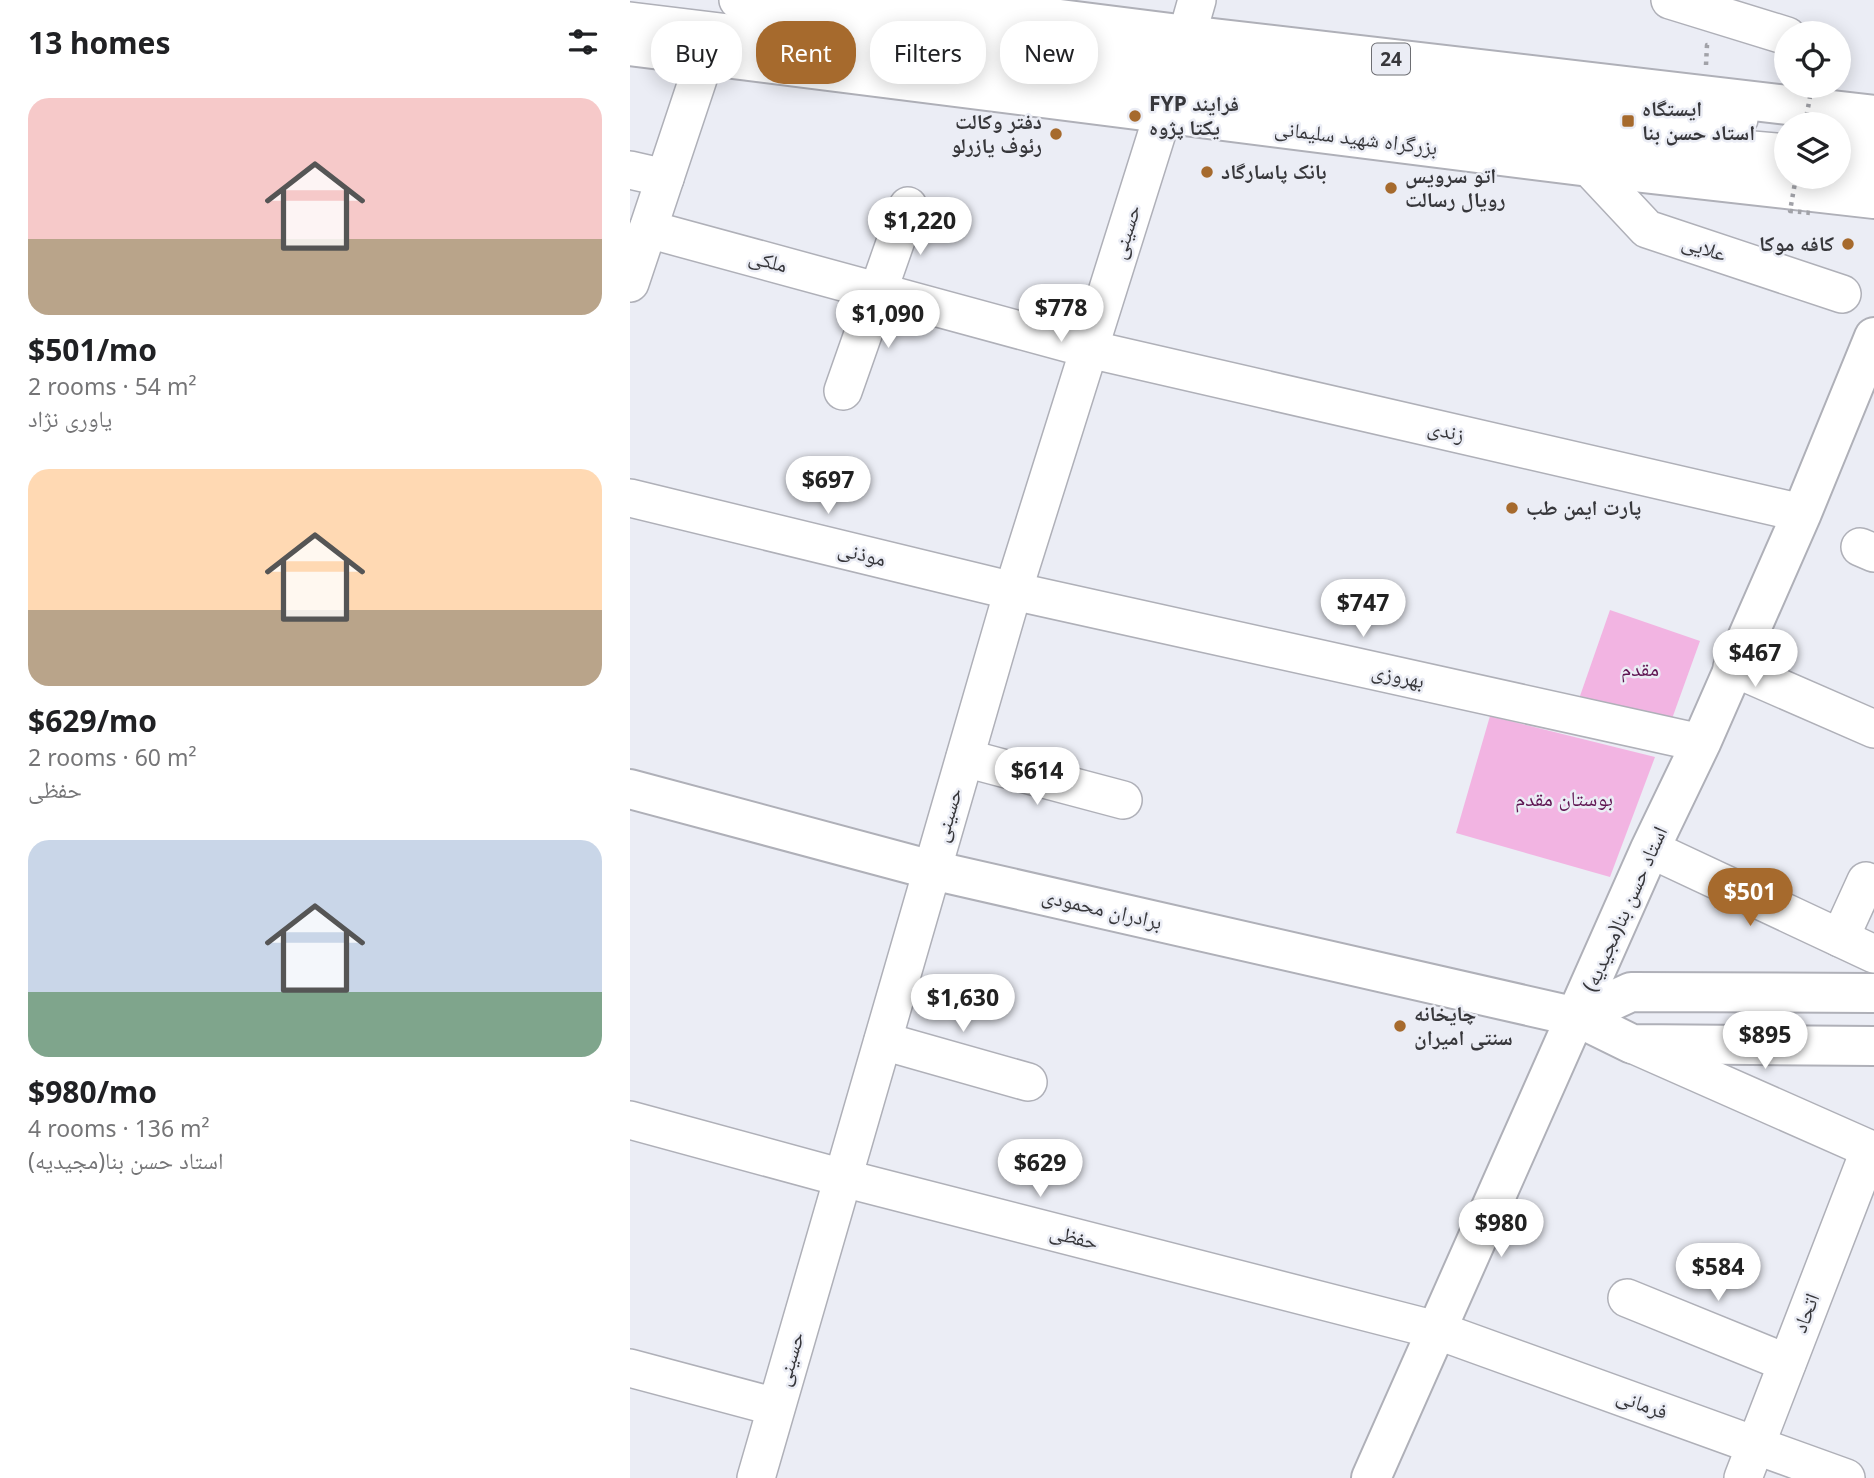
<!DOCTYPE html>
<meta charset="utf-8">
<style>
body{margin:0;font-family:"Noto Sans","Noto Naskh Arabic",sans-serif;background:#f6f6f6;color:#202124;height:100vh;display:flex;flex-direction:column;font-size:26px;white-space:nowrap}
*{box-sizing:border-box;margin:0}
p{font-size:23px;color:#757577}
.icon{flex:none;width:38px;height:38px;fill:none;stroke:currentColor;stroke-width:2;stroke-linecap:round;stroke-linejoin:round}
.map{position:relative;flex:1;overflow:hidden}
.panel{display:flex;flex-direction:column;background:#fff;width:630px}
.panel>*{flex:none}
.top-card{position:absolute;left:21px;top:21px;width:665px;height:63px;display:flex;gap:14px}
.tools{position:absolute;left:1144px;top:21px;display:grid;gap:14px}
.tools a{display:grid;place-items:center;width:77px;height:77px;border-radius:50%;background:#fff;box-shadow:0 4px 18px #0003;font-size:35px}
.price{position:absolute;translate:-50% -60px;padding:0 16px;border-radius:24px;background:#fff;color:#222;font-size:23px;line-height:46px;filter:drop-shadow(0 2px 4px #0008)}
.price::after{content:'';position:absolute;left:50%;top:42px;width:21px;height:16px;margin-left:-10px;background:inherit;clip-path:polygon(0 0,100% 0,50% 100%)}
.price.on{background:#a66a2d;color:#fff}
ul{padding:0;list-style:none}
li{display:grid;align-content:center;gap:14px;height:371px;padding:0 28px}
li span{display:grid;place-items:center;height:217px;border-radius:21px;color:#555}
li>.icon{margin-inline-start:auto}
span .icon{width:126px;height:126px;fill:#fffc;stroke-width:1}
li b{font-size:30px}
h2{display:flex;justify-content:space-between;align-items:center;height:84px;padding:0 28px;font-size:30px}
.tag{padding:0 24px;border-radius:28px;background:#fff;box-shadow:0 4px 18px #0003;font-size:24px;line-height:63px}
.tag.on{background:#a66a2d;color:#fff}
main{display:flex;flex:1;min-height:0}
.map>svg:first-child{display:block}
.green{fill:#f2b4e2}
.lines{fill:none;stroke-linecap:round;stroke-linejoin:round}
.minor-casing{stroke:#afb0b8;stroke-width:40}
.major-casing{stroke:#afb0b8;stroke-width:42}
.highway-casing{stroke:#afb0b8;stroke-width:42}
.path{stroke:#a1a2a8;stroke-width:4.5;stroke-dasharray:3.5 5;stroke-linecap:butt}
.minor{stroke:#fff;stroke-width:37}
.major{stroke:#fff;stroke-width:38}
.highway{stroke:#fff;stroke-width:38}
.path-bridge{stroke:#a1a2a8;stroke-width:4.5;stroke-dasharray:3.5 5;stroke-linecap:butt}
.poi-dot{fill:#a66a2d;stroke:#ebedf5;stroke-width:2.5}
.labels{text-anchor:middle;stroke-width:5;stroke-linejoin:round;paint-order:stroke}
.shield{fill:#ebedf5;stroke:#6d6e73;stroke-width:2}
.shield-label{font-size:19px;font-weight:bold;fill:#37373b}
.poi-label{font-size:21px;font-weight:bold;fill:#37373b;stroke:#ebedf5;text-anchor:start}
.street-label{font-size:21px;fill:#37373b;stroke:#ebedf5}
.park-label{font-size:21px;fill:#5f1552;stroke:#ebedf5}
</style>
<main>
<section class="panel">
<h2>13 homes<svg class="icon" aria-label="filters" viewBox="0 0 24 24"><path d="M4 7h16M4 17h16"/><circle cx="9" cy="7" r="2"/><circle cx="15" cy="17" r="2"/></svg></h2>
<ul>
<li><span style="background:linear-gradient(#f6c9c9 65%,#b9a48a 0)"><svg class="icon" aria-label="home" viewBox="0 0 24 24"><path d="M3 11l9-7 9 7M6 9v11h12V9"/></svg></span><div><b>$501/mo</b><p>2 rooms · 54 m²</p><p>یاوری نژاد</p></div></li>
<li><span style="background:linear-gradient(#ffd9b3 65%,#b9a48a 0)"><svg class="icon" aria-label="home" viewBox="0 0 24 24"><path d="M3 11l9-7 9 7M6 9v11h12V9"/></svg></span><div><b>$629/mo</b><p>2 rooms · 60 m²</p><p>حفظی</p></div></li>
<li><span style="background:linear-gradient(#c9d6e8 70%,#7fa58c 0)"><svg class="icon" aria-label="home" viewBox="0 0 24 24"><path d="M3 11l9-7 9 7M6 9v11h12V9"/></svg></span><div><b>$980/mo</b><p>4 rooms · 136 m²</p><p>استاد حسن بنا(مجیدیه)</p></div></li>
</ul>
</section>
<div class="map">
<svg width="1244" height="1478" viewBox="0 0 1244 1478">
<rect width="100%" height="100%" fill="#ebedf5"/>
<g class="green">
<polygon points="980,610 1070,641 1039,727 950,696"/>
<polygon points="860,716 1025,757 980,877 826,833"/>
</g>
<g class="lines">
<g class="minor-casing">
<g id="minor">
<polyline points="108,0 970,104 1109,119"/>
<polyline points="1040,0 1157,36"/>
<polyline points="0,21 724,109 972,137 1157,153"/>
<polyline points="557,35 567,0"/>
<polyline points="1209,131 1244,136"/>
<polyline points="1209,158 1244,162"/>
<polyline points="959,167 1017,229 1212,294"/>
<polyline points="0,170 35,178"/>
<polyline points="18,229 459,349 1172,513"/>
<polyline points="0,283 76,55"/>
<polyline points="213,391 278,206"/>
<polyline points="0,498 383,591 1071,743"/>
<polyline points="1230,547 1244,553"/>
<polyline points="1102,667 1244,729"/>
<polyline points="335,758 493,800"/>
<polyline points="1020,849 1244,954"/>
<polyline points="1210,938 1236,881"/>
<polyline points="253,1041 398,1082"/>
<polyline points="1002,1044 1244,1151"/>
<polyline points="0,1120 213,1178 806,1330 1216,1478"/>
<polyline points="997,1298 1157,1363"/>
<polyline points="0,1368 146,1407"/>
<polyline points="126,1478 383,591 533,114"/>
<polyline points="1113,1478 1240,1149"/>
</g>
</g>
<g class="major-casing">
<g id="major">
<polyline points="0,789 302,870 947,1017 1002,1044 1244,1046"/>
<polyline points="947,1017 1001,992 1244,993"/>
<polyline points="741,1478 1020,849 1071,743 1172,513 1244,337"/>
</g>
</g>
<g class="highway-casing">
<g id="highway">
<polyline points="278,0 557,35 1244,115"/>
<polyline points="0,46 959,167 1244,199"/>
</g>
</g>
<polyline class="path" points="1076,65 1077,45 1079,45"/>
<use href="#minor" class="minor"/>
<use href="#major" class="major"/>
<use href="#highway" class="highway"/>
<g class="path-bridge">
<polyline points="1175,124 1182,86"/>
<polyline points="1166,177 1160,211 1181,213"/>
</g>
</g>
<g class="poi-dot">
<circle cx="505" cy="116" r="7"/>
<rect x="991" y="114" width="14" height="14" rx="3.5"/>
<circle cx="426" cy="134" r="7"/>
<circle cx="577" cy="172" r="7"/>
<circle cx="761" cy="188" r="7"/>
<circle cx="1218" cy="244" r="7"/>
<circle cx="882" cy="508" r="7"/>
<circle cx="770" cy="1026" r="7"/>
</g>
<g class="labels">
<rect class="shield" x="742" y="43.5" width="38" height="31" rx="5"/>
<g class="shield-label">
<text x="761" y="66">24</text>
</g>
<g class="poi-label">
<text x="519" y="111">FYP فرایند<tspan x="519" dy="24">یکتا پژوه</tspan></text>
<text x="1012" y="116">ایستگاه<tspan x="1012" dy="24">استاد حسن بنا</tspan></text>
<text x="412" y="129" text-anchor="end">دفتر وکالت<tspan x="412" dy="24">رئوف یازرلو</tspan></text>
<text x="591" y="179">بانک پاسارگاد</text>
<text x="775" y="183">اتو سرویس<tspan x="775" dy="24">رویال رسالت</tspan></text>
<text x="1204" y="251" text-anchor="end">کافه موکا</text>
<text x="896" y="515">پارت ایمن طب</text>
<text x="784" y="1021">چایخانه<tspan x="784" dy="24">سنتی امیران</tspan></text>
</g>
<g class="street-label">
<text transform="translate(726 138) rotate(7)" y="7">بزرگراه شهید سلیمانی</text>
<text transform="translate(496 232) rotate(-73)" y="7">حسینی</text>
<text transform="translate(1074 248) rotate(18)" y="7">علایی</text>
<text transform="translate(138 261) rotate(15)" y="7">ملکی</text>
<text transform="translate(816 431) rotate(13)" y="7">زندی</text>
<text transform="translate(232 554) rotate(14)" y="7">موذنی</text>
<text transform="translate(768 676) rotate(12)" y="7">بهروزی</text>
<text transform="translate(318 815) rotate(-74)" y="7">حسینی</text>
<text transform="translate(472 909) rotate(13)" y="7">برادران محمودی</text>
<text transform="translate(995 909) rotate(-66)" y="7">استاد حسن بنا(مجیدیه)</text>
<text transform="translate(444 1237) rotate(14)" y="7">حفظی</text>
<text transform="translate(1176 1313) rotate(-69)" y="7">اتحاد</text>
<text transform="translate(160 1359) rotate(-74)" y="7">حسینی</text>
<text transform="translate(1012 1404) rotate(20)" y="7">فرمانی</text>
</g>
<g class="park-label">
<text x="1010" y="676">مقدم</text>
<text x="934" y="806">بوستان مقدم</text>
</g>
</g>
</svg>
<div class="tools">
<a><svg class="icon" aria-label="locate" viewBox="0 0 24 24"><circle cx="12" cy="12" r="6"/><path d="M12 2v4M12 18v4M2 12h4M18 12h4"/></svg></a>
<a><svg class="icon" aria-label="layers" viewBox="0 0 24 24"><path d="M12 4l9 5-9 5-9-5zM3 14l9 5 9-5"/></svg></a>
</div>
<b class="price" style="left:290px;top:257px">$1,220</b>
<b class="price" style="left:431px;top:344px">$778</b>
<b class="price" style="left:258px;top:350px">$1,090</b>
<b class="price" style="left:198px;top:516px">$697</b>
<b class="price" style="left:733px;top:639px">$747</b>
<b class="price" style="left:1125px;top:689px">$467</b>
<b class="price" style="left:407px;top:807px">$614</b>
<b class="price on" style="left:1120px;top:928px">$501</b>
<b class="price" style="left:333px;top:1034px">$1,630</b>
<b class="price" style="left:1135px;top:1071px">$895</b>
<b class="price" style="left:410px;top:1199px">$629</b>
<b class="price" style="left:871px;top:1259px">$980</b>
<b class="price" style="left:1088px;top:1303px">$584</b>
<div class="top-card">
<a class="tag">Buy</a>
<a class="tag on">Rent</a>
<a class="tag">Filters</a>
<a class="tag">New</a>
</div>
</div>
</main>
